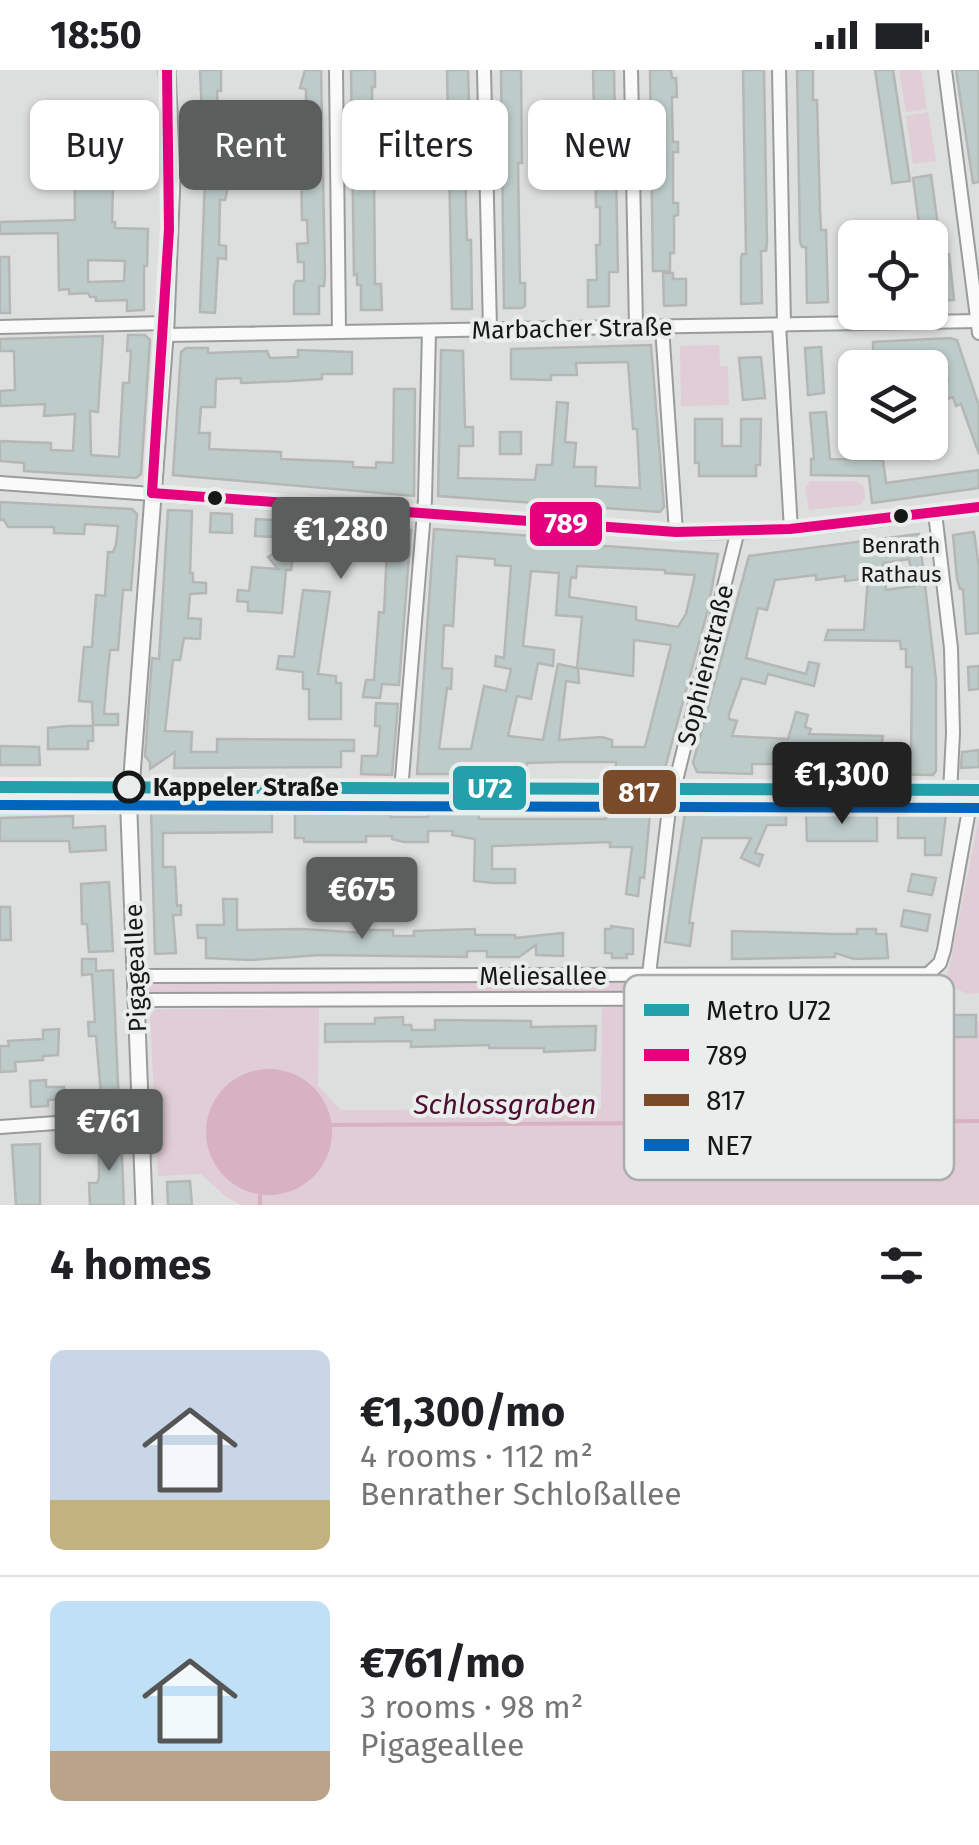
<!DOCTYPE html>
<meta charset="utf-8">
<style>
body{margin:0;font-family:"Fira Sans",sans-serif;background:#f6f6f6;color:#202124;height:100vh;display:flex;flex-direction:column;font-size:38px;white-space:nowrap}
*{box-sizing:border-box;margin:0}
p{font-size:32px;color:#757577}
.icon{flex:none;width:55px;height:55px;fill:none;stroke:currentColor;stroke-width:2;stroke-linecap:round;stroke-linejoin:round}
.map{position:relative;height:1135px;overflow:hidden}
.panel{display:flex;flex-direction:column;background:#fff;flex:1}
.panel>*{flex:none}
.top-card{position:absolute;left:30px;top:30px;width:920px;height:90px;display:flex;gap:20px}
.controls{position:absolute;left:838px;top:150px;display:grid;gap:20px}
.controls a{display:grid;place-items:center;width:110px;height:110px;border-radius:15px;background:#fff;box-shadow:0 2px 8px #0004;font-size:50px}
.price{position:absolute;translate:-50% -85px;padding:0 22px;border-radius:10px;background:#5c5d5d;color:#fff;font-size:32px;line-height:65px;filter:drop-shadow(0 2px 5px #0008)}
.price::after{content:'';position:absolute;left:50%;top:60px;width:30px;height:22px;margin-left:-15px;background:inherit;clip-path:polygon(0 0,100% 0,50% 100%)}
.price.active{background:#222;color:#fff}
ul{padding:0;list-style:none}
li{display:flex;align-items:center;gap:30px;height:250px;padding:0 50px}
li+li{border-top:2px solid #e0e0e0}
li span{display:grid;place-items:center;flex:none;width:280px;height:200px;border-radius:15px;color:#555}
li>.icon{margin-inline-start:auto}
span .icon{width:120px;height:120px;fill:#fffc;stroke-width:1}
li b{font-size:42px}
h2{display:flex;justify-content:space-between;align-items:center;height:120px;padding:0 50px;font-size:42px}
.pill{padding:0 35px;border-radius:15px;background:#fff;box-shadow:0 2px 8px #0004;font-size:35px;line-height:90px}
.pill.active{background:#5c5d5d;color:#fff}
.status{display:flex;justify-content:space-between;align-items:center;height:70px;padding:0 50px;background:#fff;direction:ltr}
.status svg{height:28px;fill:currentColor}
.map>svg:first-child{display:block}
.green{fill:#e1cdd5}
.water{fill:#d9b2c1}
.lines{fill:none;stroke-linecap:round;stroke-linejoin:round}
.stream{stroke:#d9b2c1;stroke-width:4}
.building{fill:#bdccc9;stroke:#b5b7b6;stroke-width:2.5;fill-rule:evenodd}
.minor-casing{stroke:#9a9b9b;stroke-width:16}
.tertiary-casing{stroke:#9a9b9b;stroke-width:19}
.secondary-casing{stroke:#9a9b9b;stroke-width:21}
.minor{stroke:#fafafa;stroke-width:12}
.tertiary{stroke:#fafafa;stroke-width:15}
.secondary{stroke:#fafafa;stroke-width:18}
.bus-1-casing{stroke:#e9edec;stroke-width:18}
.bus-2-casing{stroke:#e9edec;stroke-width:18}
.bus-3-casing{stroke:#e9edec;stroke-width:18}
.bus-1{stroke:#e5007d;stroke-width:10}
.bus-2{stroke:#7a4b2a;stroke-width:10}
.bus-3{stroke:#0065bd;stroke-width:10}
.metro-1-casing{stroke:#e9edec;stroke-width:20}
.metro-1{stroke:#23a0ab;stroke-width:12}
.bus-dot{fill:#161717;stroke:#e9edec;stroke-width:4}
.stop-dot{fill:#e9edec;stroke:#161717;stroke-width:5}
.labels{text-anchor:middle;stroke-width:8;stroke-linejoin:round;paint-order:stroke}
.bus-label{font-size:22px;fill:#161717;stroke:#e9edec}
.street-label{font-size:25px;fill:#161717;stroke:#e9edec}
.stop-label{font-size:25px;font-weight:bold;fill:#161717;stroke:#e9edec;text-anchor:start}
.water-label{font-size:28px;font-style:italic;fill:#4e0d30;stroke:#e9edec}
.key{fill:#e9edec;stroke:#aaadac;stroke-width:2.5}
.key-label{font-size:28px;fill:#161717}
.line-badge{stroke:#e9edec;stroke-width:4}
.badge-label{font-size:28px;text-anchor:middle;font-weight:bold;fill:#fff}
</style>
<div class="status"><b>18:50</b><svg viewBox="0 0 49 12"><path d="M0 12V9h3v3zM5 12V6h3v6zM10 12V3h3v9zM15 12V0h3v12zM26 1h20v11H26zM47 4h2v5h-2z"/></svg></div>
<div class="map">
<svg width="979" height="1135" viewBox="0 0 979 1135">
<rect width="100%" height="100%" fill="#dddfde"/>
<g class="green">
<polygon points="899,0 921,0 927,39 906,42"/>
<polygon points="928,42 936,91 913,94 906,46"/>
<polygon points="719,275 720,296 728,296 729,335 681,336 680,276"/>
<polygon points="810,411 857,411 864,417 865,428 860,435 809,440 805,418"/>
<polygon points="979,747 979,923 968,924 954,918 942,923 938,931 949,899"/>
<polygon points="911,910 915,917 912,923 144,925 142,923 142,912"/>
<polygon points="814,931 815,979 865,979 865,952 870,952 871,980 929,980 928,938 942,938 942,967 975,967 976,951 979,951 979,1135 241,1135 225,1126 201,1104 158,1106 150,946 155,939 319,938 318,1016 341,1040 601,1039 602,932"/>
</g>
<circle class="water" cx="269" cy="1062" r="63"/>
<g class="lines">
<g class="stream">
<polyline points="331,1055 979,1051"/>
<polyline points="260,1135 260,1124"/>
</g>
</g>
<g class="building">
<polygon points="200,0 221,0 221,21 217,21 220,91 221,103 228,103 228,117 225,130 220,130 219,175 226,176 226,189 218,188 215,243 200,242 205,108"/>
<polygon points="305,0 321,0 325,205 324,216 319,216 319,244 294,244 294,215 296,211 304,211 304,192 298,192 297,174 308,173 307,150 302,150 301,92 297,92 297,79 301,79 301,48 306,47 306,19 300,18"/>
<polygon points="351,0 375,0 375,17 372,17 373,78 376,78 377,94 377,104 374,105 375,214 381,214 382,240 361,240 361,215 357,215 357,204 354,205"/>
<polygon points="447,0 468,0 469,34 465,34 466,142 467,170 471,170 472,239 452,239"/>
<polygon points="501,0 521,0 522,93 518,93 520,213 525,213 525,236 521,238 504,238"/>
<polygon points="593,0 614,0 618,202 609,202 609,236 588,237 588,210 597,210 596,175 600,175 600,137 596,137"/>
<polygon points="650,0 671,0 672,8 676,8 677,27 672,27 672,37 673,72 678,72 678,82 673,82 673,133 678,133 678,145 674,146 674,183 670,183 670,201 653,201"/>
<polygon points="743,0 764,0 767,173 766,181 761,181 762,233 741,234 741,189 742,184 746,184"/>
<polygon points="797,0 813,0 813,30 817,30 820,140 821,160 826,160 828,232 807,233 806,177 802,177 800,172"/>
<polygon points="875,0 893,0 910,111 892,113"/>
<polygon points="956,0 979,0 979,112 973,113"/>
<path d="M 102,35 L 104,82 L 128,81 L 129,100 L 118,101 L 118,118 L 113,118 L 112,152 L 115,152 L 115,158 L 148,159 L 147,196 L 144,196 L 144,240 L 127,241 L 127,230 L 96,231 L 96,227 L 90,227 L 88,223 L 69,224 L 69,219 L 59,220 L 58,163 L 0,164 L 0,152 L 75,150 L 74,37 ZM 88,190 L 125,191 L 124,211 L 88,212 Z"/>
<polygon points="931,105 940,171 943,171 945,185 949,184 954,230 930,231 930,211 933,211 930,168 916,168 915,154 919,154 913,108"/>
<polygon points="0,187 9,187 10,243 0,243"/>
<polygon points="663,203 673,203 673,209 686,209 686,235 664,236"/>
<polygon points="128,265 145,265 150,270 141,404 136,408 24,401 24,393 0,391 0,371 51,373 51,380 73,381 75,344 44,346 45,334 0,336 0,321 15,320 14,281 0,281 0,269 103,266 98,342 90,341 91,385 119,387 123,313 129,313 131,281 127,281"/>
<polygon points="950,268 957,270 979,336 979,384 961,334 956,336 953,327 936,333 932,316 948,311 942,294 873,292 873,272"/>
<polygon points="651,275 664,437 660,442 438,426 441,280 463,281 465,357 473,357 473,376 459,376 458,408 535,410 537,395 552,395 557,332 568,333 565,372 576,373 574,397 596,397 595,416 640,418 637,359 633,359 628,292 576,293 577,305 551,305 551,310 511,309 511,279"/>
<polygon points="821,277 824,323 808,325 805,278"/>
<polygon points="186,278 208,278 208,283 267,281 270,288 298,287 298,280 352,282 352,304 322,304 322,309 291,311 241,313 241,308 216,309 215,337 201,337 199,363 210,363 209,379 281,382 281,389 353,392 353,397 376,398 376,392 393,393 394,319 415,319 414,426 173,405 181,282"/>
<polygon points="761,287 765,328 743,330 739,288"/>
<polygon points="826,342 830,389 883,390 886,413 979,400 979,418 872,433 869,406 811,405 811,389 814,389 810,343"/>
<polygon points="695,349 722,349 722,376 741,376 741,349 761,349 760,395 756,395 756,406 699,406 699,393 695,393"/>
<rect x="500" y="362" width="21" height="22"/>
<polygon points="0,432 132,439 137,444 131,520 123,520 118,580 110,580 107,608 104,644 118,644 118,655 93,655 92,632 79,631 84,577 92,577 96,525 105,526 108,482 113,482 116,475 118,456 85,454 84,464 54,463 54,457 8,457 4,450 0,450"/>
<polygon points="168,440 192,441 190,503 193,503 193,512 206,513 206,523 190,524 188,548 201,549 200,569 184,568 180,590 173,590 165,661 192,662 191,682 217,682 217,669 354,670 354,681 341,681 341,697 174,698 175,682 150,699 150,692 145,686 152,588 159,589"/>
<polygon points="211,443 232,444 232,463 210,462"/>
<polygon points="256,449 411,460 399,615 382,614 380,628 363,627 366,610 374,610 379,542 384,543 387,479 295,474 291,500 286,500 282,543 248,541 248,532 237,531 238,520 249,521 252,497 278,499 268,487 296,468 255,466"/>
<path d="M 434,459 L 534,466 L 534,471 L 718,484 L 708,539 L 664,702 L 660,704 L 616,705 L 616,692 L 560,692 L 527,693 L 525,704 L 417,704 ZM 457,486 L 495,489 L 495,495 L 511,496 L 504,588 L 496,586 L 495,596 L 511,599 L 506,621 L 484,616 L 471,679 L 439,679 L 447,618 L 451,619 L 452,599 L 442,598 L 444,555 L 453,556 ZM 577,496 L 665,500 L 665,503 L 695,505 L 686,544 L 678,557 L 636,550 L 636,537 L 569,527 L 571,507 L 576,508 ZM 531,501 L 559,503 L 556,545 L 582,547 L 577,598 L 558,594 L 543,670 L 508,666 L 517,626 L 531,629 L 538,593 L 553,596 L 554,580 L 523,576 ZM 634,570 L 671,575 L 645,677 L 612,677 L 612,670 L 602,667 L 559,670 L 566,611 L 579,613 L 578,598 L 633,606 Z"/>
<polygon points="974,462 979,498 979,563 966,564 963,519 960,519 957,509 953,465"/>
<path d="M 919,464 L 936,609 L 936,701 L 933,705 L 868,704 L 868,694 L 752,694 L 752,704 L 697,702 L 693,693 L 749,486 ZM 909,489 L 914,516 L 886,520 L 883,493 ZM 816,505 L 816,510 L 845,506 L 845,511 L 868,508 L 864,560 L 828,560 L 825,570 L 900,571 L 901,579 L 906,579 L 906,597 L 912,597 L 911,683 L 880,682 L 883,666 L 809,664 L 811,659 L 805,657 L 808,645 L 796,642 L 788,669 L 732,666 L 737,651 L 729,649 L 729,644 L 742,608 L 765,614 L 768,604 L 814,616 L 819,594 L 809,592 L 806,604 L 746,588 L 758,538 L 767,540 L 775,510 Z"/>
<polygon points="303,520 330,522 318,604 336,606 336,613 341,613 341,649 309,649 309,619 303,619 303,602 277,599 279,586 294,587"/>
<polygon points="979,596 979,619 969,620 968,597"/>
<polygon points="376,633 398,634 392,705 361,704 362,686 377,686 378,682 380,656 375,656"/>
<polygon points="68,656 93,656 93,671 88,671 88,679 48,679 48,658"/>
<polygon points="0,676 39,677 40,695 0,695"/>
<polygon points="979,680 979,697 961,698 962,682"/>
<polygon points="428,736 479,739 479,749 606,749 606,743 650,743 644,808 640,807 638,826 626,824 632,777 610,777 610,772 492,776 492,799 515,799 515,813 493,813 474,811 475,769 452,765 453,761 428,761 428,772 404,772 392,769 392,766 366,766 366,772 304,772 304,768 295,768 295,743 390,741 390,747 428,747"/>
<polygon points="764,737 786,737 786,755 767,755 755,783 763,785 759,796 741,788 751,768 702,768 689,853 693,853 690,876 665,872 685,743 764,743"/>
<polygon points="272,739 272,762 163,763 163,797 175,797 177,836 181,835 181,845 173,845 176,883 155,884 151,740"/>
<polygon points="877,742 877,771 807,771 806,743"/>
<polygon points="898,744 946,744 941,785 925,785 925,768 898,768"/>
<polygon points="73,746 73,758 105,756 106,780 70,782 69,771 0,771 0,748"/>
<polygon points="912,804 936,808 932,825 908,821"/>
<polygon points="109,812 113,881 89,882 87,854 82,854 81,814"/>
<polygon points="223,829 237,829 237,860 302,859 365,863 365,860 393,860 393,866 414,866 414,861 475,859 475,865 515,865 515,868 563,863 563,886 536,885 536,875 519,887 487,887 487,881 467,881 467,887 320,885 251,890 206,888 206,868 198,868 197,855 224,855"/>
<polygon points="0,837 10,837 11,870 0,870"/>
<polygon points="904,840 930,845 927,861 901,856"/>
<polygon points="611,856 633,859 633,884 626,884 627,888 612,888 612,883 605,883 605,859 611,859"/>
<polygon points="857,859 876,859 876,864 886,864 888,888 854,889 835,883 835,887 732,889 732,861 835,864 857,864"/>
<polygon points="82,889 96,889 96,901 113,900 119,1037 102,1037 96,966 89,966 88,952 95,952 92,904 82,905"/>
<rect x="942" y="945" width="34" height="22"/>
<polygon points="403,947 403,955 411,955 412,960 435,960 435,950 531,951 531,957 596,956 595,980 544,982 544,978 489,978 489,975 411,977 411,971 325,972 325,954 375,954 375,948"/>
<polygon points="59,959 58,985 43,986 43,990 15,992 16,1001 0,1002 0,976 9,976 8,971 43,969 43,960"/>
<polygon points="46,1010 46,1017 64,1017 64,1029 48,1030 48,1036 31,1037 30,1011"/>
<polygon points="121,1066 124,1135 90,1135 89,1113 97,1113 99,1108 99,1068"/>
<polygon points="40,1074 40,1135 16,1135 12,1075"/>
<polygon points="190,1111 192,1135 168,1135 167,1112"/>
</g>
<g class="lines">
<g class="minor-casing">
<g id="minor">
<polyline points="336,0 339,262"/>
<polyline points="484,0 490,259"/>
<polyline points="631,0 636,257"/>
<polyline points="779,0 784,255"/>
<polyline points="945,0 979,263"/>
<polyline points="779,255 791,460"/>
<polyline points="0,257 166,253"/>
<polyline points="662,257 676,462"/>
<polyline points="165,265 979,251"/>
<path d="M 0,413 L 676,462 C 778,465 878,450 979,437"/>
<polyline points="935,443 951,578 953,663 950,723"/>
<polyline points="401,721 425,430 429,261"/>
<polyline points="136,906 928,904 940,893 944,880 972,723"/>
<polyline points="646,929 669,739 737,464"/>
<polyline points="136,930 917,928 925,926 932,915 928,904"/>
<polyline points="0,1057 140,1047"/>
</g>
</g>
<g class="tertiary-casing">
<polyline id="tertiary" points="144,1135 129,745 166,253 172,108 167,0"/>
</g>
<g class="secondary-casing">
<polyline id="secondary" points="0,720 979,723"/>
</g>
<use href="#minor" class="minor"/>
<use href="#tertiary" class="tertiary"/>
<use href="#secondary" class="secondary"/>
<g class="bus-1-casing">
<g id="bus-1">
<polyline points="152,423 676,462 790,459 979,437"/>
<polyline points="152,423 169,159 167,0"/>
</g>
</g>
<g class="bus-2-casing">
<polyline id="bus-2" points="0,720 979,723"/>
</g>
<g class="bus-3-casing">
<polyline id="bus-3" points="0,735 979,738"/>
</g>
<use href="#bus-1" class="bus-1"/>
<use href="#bus-2" class="bus-2"/>
<use href="#bus-3" class="bus-3"/>
<g class="metro-1-casing">
<polyline id="metro-1" points="0,717 979,720"/>
</g>
<use href="#metro-1" class="metro-1"/>
</g>
<g class="bus-dot">
<circle cx="215" cy="428" r="9"/>
<circle cx="901" cy="446" r="9"/>
</g>
<circle class="stop-dot" cx="129" cy="717" r="14"/>
<g class="labels">
<g class="bus-label">
<text x="901" y="483">Benrath<tspan x="901" dy="29">Rathaus</tspan></text>
</g>
<g class="street-label">
<text transform="translate(572 258) rotate(-1)" y="9">Marbacher Straße</text>
<text transform="translate(705 595) rotate(-76)" y="9">Sophienstraße</text>
<text transform="translate(135 898) rotate(-92)" y="9">Pigageallee</text>
<text x="543" y="915">Meliesallee</text>
</g>
<g class="stop-label">
<text x="153" y="726">Kappeler Straße</text>
</g>
<g class="water-label">
<text x="505" y="1044">Schlossgraben</text>
</g>
</g>
<rect x="624" y="905" width="330" height="205" rx="15" class="key"/>
<rect x="644" y="934" width="45" height="12" fill="#23a0ab"/>
<rect x="644" y="979" width="45" height="12" fill="#e5007d"/>
<rect x="644" y="1024" width="45" height="12" fill="#7a4b2a"/>
<rect x="644" y="1069" width="45" height="12" fill="#0065bd"/>
<g class="key-label">
<text x="706" y="950">Metro U72</text>
<text x="706" y="995">789</text>
<text x="706" y="1040">817</text>
<text x="706" y="1085">NE7</text>
</g>
<g class="line-badge">
<rect x="528" y="430" width="76" height="48" rx="10" fill="#e5007d"/>
<rect x="451" y="694" width="77" height="48" rx="10" fill="#23a0ab"/>
<rect x="601" y="698" width="77" height="48" rx="10" fill="#7a4b2a"/>
</g>
<g class="badge-label">
<text x="566" y="463">789</text>
<text x="490" y="728">U72</text>
<text x="639" y="732">817</text>
</g>
</svg>
<div class="controls">
<a><svg class="icon" aria-label="locate" viewBox="0 0 24 24"><circle cx="12" cy="12" r="6"/><path d="M12 2v4M12 18v4M2 12h4M18 12h4"/></svg></a>
<a><svg class="icon" aria-label="layers" viewBox="0 0 24 24"><path d="M12 4l9 5-9 5-9-5zM3 14l9 5 9-5"/></svg></a>
</div>
<b class="price" style="left:341px;top:512px">€1,280</b>
<b class="price active" style="left:842px;top:757px">€1,300</b>
<b class="price" style="left:362px;top:872px">€675</b>
<b class="price" style="left:109px;top:1104px">€761</b>
<div class="top-card">
<a class="pill">Buy</a>
<a class="pill active">Rent</a>
<a class="pill">Filters</a>
<a class="pill">New</a>
</div>
</div>
<section class="panel">
<h2>4 homes<svg class="icon" aria-label="filters" viewBox="0 0 24 24"><path d="M4 7h16M4 17h16"/><circle cx="9" cy="7" r="2"/><circle cx="15" cy="17" r="2"/></svg></h2>
<ul>
<li><span style="background:linear-gradient(#c9d6e8 75%,#c2b280 0)"><svg class="icon" aria-label="home" viewBox="0 0 24 24"><path d="M3 11l9-7 9 7M6 9v11h12V9"/></svg></span><div><b>€1,300/mo</b><p>4 rooms · 112 m²</p><p>Benrather Schloßallee</p></div></li>
<li><span style="background:linear-gradient(#bfe0f5 75%,#b9a48a 0)"><svg class="icon" aria-label="home" viewBox="0 0 24 24"><path d="M3 11l9-7 9 7M6 9v11h12V9"/></svg></span><div><b>€761/mo</b><p>3 rooms · 98 m²</p><p>Pigageallee</p></div></li>
</ul>
</section>
